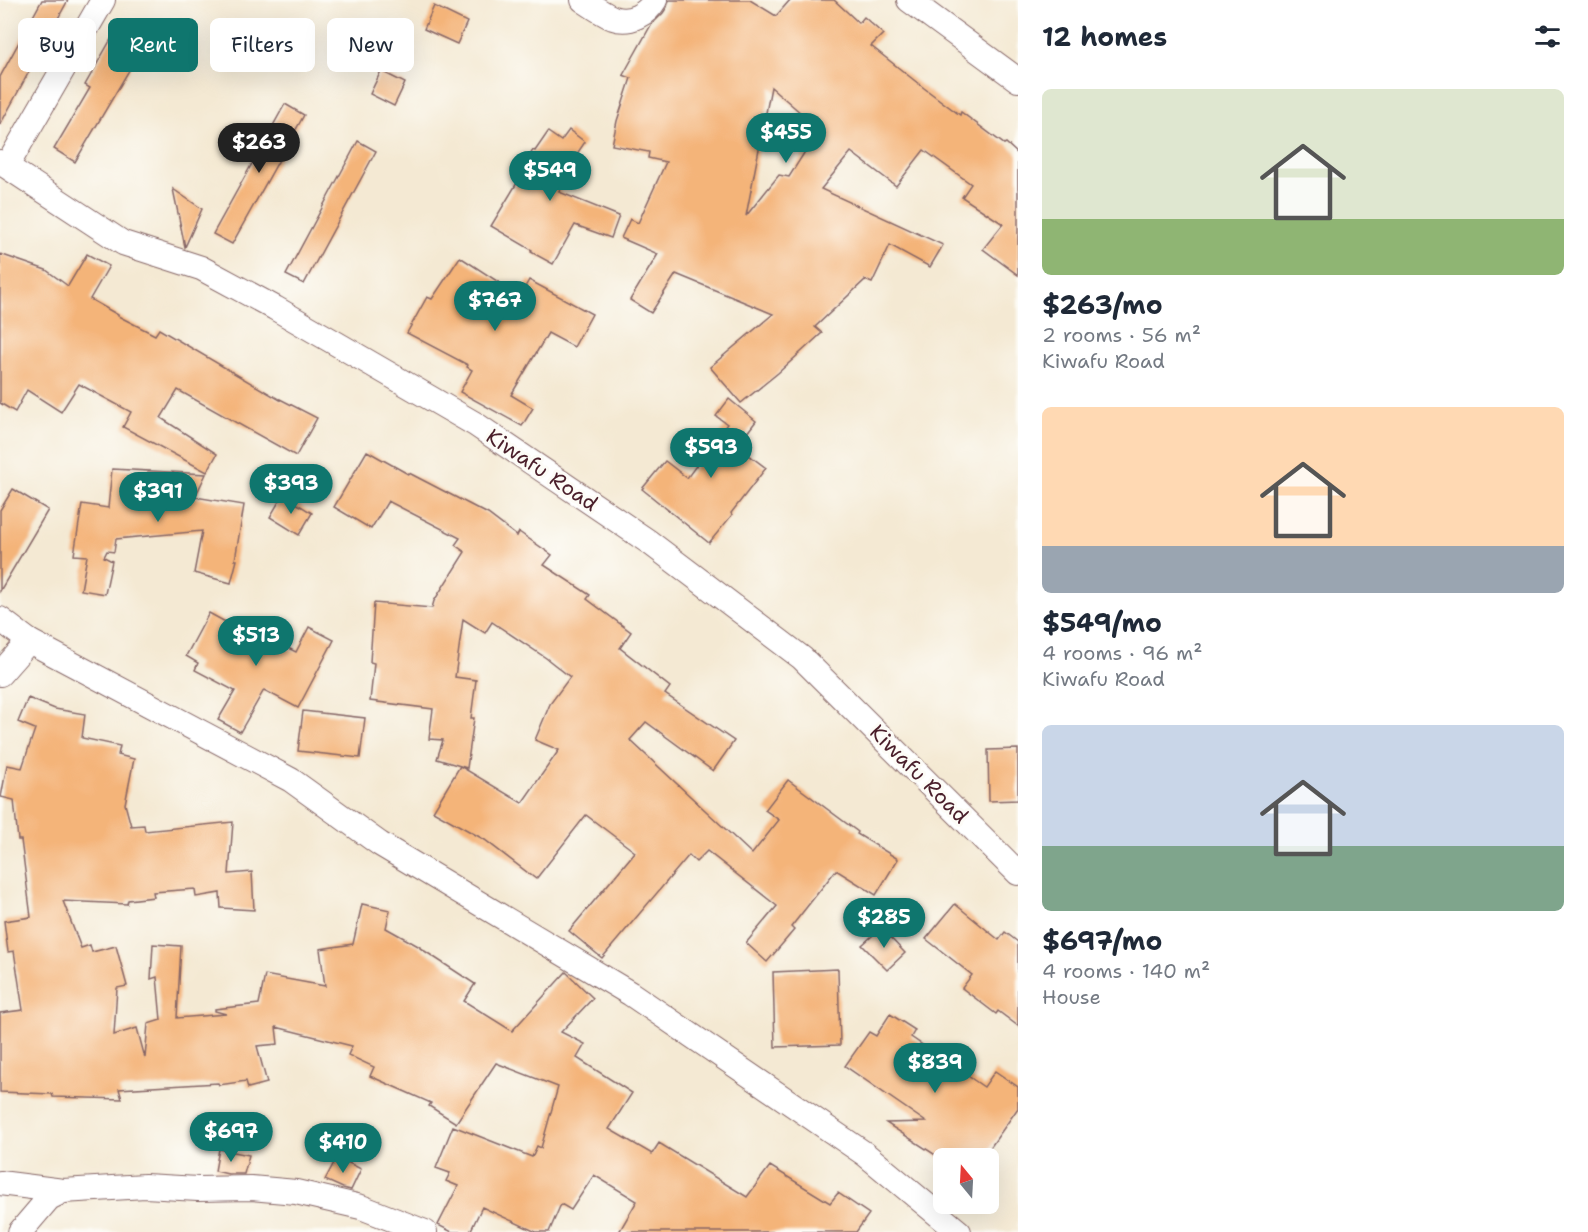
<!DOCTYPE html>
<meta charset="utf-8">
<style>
body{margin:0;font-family:"Shantell Sans",sans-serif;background:#f2f2f3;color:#1f2937;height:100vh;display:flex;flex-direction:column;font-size:22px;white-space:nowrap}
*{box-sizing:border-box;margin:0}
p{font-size:20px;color:#747a83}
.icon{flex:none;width:33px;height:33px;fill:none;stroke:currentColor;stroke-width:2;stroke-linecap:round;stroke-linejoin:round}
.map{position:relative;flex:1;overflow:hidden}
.panel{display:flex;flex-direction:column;background:#fff;width:570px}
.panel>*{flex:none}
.hud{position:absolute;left:18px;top:18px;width:570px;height:54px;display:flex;gap:12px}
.needle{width:39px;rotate:342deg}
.buttons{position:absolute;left:933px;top:1148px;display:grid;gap:12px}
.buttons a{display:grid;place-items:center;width:66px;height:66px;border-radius:9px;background:#fff;box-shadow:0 6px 24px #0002;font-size:30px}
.price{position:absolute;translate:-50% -51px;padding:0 14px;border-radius:21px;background:#0f766e;color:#fff;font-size:20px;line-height:39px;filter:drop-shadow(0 2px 3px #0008)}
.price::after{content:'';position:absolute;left:50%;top:36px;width:18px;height:14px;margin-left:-9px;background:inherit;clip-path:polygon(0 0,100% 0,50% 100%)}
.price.selected{background:#222;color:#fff}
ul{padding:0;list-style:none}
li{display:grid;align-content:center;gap:12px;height:318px;padding:0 24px}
li span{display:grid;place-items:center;height:186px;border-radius:9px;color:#555}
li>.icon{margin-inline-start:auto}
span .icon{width:108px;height:108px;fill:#fffc;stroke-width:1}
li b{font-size:26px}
h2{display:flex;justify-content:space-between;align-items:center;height:72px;padding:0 24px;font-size:26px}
.pill{padding:0 21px;border-radius:9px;background:#fff;box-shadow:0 6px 24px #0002;font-size:21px;line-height:54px}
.pill.selected{background:#0f766e;color:#fff}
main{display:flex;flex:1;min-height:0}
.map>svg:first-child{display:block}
.building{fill:#f4b479;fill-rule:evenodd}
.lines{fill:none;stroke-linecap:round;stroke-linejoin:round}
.street-casing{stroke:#866666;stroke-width:26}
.street{stroke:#fff;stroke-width:24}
.labels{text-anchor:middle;stroke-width:6;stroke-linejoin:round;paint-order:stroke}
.street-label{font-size:21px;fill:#4a1f2b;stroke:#fdfcf7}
</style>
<main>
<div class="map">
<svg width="1018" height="1232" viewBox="0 0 1018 1232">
<rect width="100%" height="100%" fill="#fdfcf7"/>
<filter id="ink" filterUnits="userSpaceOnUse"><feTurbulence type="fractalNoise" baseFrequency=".0167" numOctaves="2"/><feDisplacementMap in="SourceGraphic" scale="12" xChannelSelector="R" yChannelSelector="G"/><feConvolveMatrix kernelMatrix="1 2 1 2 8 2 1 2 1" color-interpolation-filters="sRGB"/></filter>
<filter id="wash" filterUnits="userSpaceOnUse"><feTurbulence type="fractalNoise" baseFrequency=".008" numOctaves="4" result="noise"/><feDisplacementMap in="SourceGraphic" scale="24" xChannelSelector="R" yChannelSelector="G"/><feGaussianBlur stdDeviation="1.35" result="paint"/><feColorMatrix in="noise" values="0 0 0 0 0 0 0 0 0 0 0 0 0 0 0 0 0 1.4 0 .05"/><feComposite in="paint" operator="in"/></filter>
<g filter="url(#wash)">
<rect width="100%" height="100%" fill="#f4e9d3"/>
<g id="blocks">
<g class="building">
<polygon points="42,0 68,0 0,125 0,77"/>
<path d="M 669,0 L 750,0 L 776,16 L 790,0 L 834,0 L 859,23 L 864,17 L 883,34 L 871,46 L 924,88 L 960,115 L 961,112 L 1004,144 L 1006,143 L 1018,154 L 1018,275 L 983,249 L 1003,224 L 962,197 L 971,184 L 924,150 L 896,186 L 851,152 L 821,189 L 943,245 L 930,267 L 890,245 L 872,283 L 865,280 L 815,327 L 822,333 L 778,373 L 741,403 L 710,367 L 773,314 L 676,274 L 651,313 L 630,300 L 658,254 L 621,238 L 630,219 L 638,223 L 666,162 L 648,158 L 649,152 L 612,145 L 617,121 L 631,78 L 623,75 L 651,25 L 663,13 L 667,7 ZM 771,87 L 817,127 L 808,139 L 811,142 L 789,177 L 779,175 L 746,216 Z"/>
<polygon points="434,6 467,22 457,44 424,29"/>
<polygon points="114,34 141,50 75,162 54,149 90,88 85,85"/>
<polygon points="381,71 405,83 394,106 370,94"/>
<polygon points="285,104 304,115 232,244 213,234"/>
<polygon points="569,130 585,142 566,170 571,172 559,192 619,216 611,238 575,225 553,264 531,252 532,250 491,226 520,178 518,177 533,150 535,151 548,132 561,141"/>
<polygon points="358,141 376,151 304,284 286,275"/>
<polygon points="173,189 202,209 185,247"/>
<polygon points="0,254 46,270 68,286 87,254 109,266 90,299 118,315 118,316 155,335 159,329 280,400 280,399 317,418 296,456 178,390 161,418 217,454 207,472 123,427 131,412 79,384 61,412 27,390 15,412 0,403"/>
<polygon points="460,257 520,296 529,280 592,314 574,347 548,333 511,395 533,408 522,426 460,392 472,370 467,367 468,365 407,333 427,297 432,299"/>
<polygon points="729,399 756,421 737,446 766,468 731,513 732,515 709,543 642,489 665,461 687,478 727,424 716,416"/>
<polygon points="367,451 408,474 409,473 488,514 517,536 519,532 552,555 544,565 590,595 587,599 631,632 620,648 670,687 665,694 734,741 713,771 646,722 630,740 752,854 779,820 765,810 788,780 858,832 857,834 898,859 876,895 836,870 791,927 794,930 767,962 746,943 777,906 707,851 696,862 689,855 602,958 569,931 635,852 586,815 536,879 485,840 433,811 460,766 522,803 559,750 535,740 550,704 570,677 546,658 492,622 485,633 463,619 455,677 476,680 471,718 474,718 467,768 437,759 443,740 429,739 433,709 370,701 374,663 370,662 374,603 432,608 434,601 465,552 455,545 460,538 388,501 371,529 334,507"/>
<polygon points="112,469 206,474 195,497 244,505 235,560 237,560 231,583 194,573 202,531 116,539 114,552 107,551 104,557 112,561 105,594 81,590 87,556 74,555 82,504 108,508"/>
<polygon points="13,489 48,510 0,591 0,510"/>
<polygon points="283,495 312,513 299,535 270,517"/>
<polygon points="209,613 269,646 272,640 296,652 309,627 334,640 298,708 264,690 240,732 218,720 235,691 195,670 198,663 186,656"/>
<polygon points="28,698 55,709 85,714 82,738 120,746 118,755 134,759 125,804 131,826 144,825 145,831 233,822 229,874 252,872 254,910 221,908 220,893 196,897 195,889 153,892 154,897 128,900 127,904 63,901 81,948 90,945 92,952 116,946 127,986 117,988 114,1035 137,1028 145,1058 148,1024 161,1020 157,977 151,979 153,944 181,946 177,1018 226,1014 215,1011 215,1009 259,1004 265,975 325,986 320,949 353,944 362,904 390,910 386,928 420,947 420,948 475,984 464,1001 512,1031 566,972 593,998 561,1032 585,1044 577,1058 632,1093 609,1129 652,1154 659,1143 747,1197 770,1166 830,1203 838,1193 869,1214 856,1232 619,1232 637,1201 594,1175 571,1210 561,1204 549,1232 536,1232 482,1207 470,1232 452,1232 438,1225 458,1186 446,1181 450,1173 436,1168 453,1126 532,1157 537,1146 541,1148 558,1087 496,1063 456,1123 429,1106 431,1103 370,1076 374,1067 348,1055 352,1046 276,1027 278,1044 257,1046 267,1083 248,1088 246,1081 219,1085 218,1083 119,1089 122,1099 53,1097 52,1094 0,1092 0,1013 23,1010 14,951 8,952 4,921 31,917 21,840 18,840 14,800 1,797 7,765 22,768 35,729 18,722"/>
<polygon points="303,711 365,718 360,758 298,751"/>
<polygon points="1018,749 1018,800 989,801 988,750"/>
<polygon points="955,904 999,940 1005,932 1018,942 1018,1026 998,1011 996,1014 962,988 972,975 926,939"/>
<polygon points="881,928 905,953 887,970 862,945"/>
<polygon points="838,969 840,1045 775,1047 773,972"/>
<polygon points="890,1014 915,1030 911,1037 984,1087 995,1071 1018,1087 1018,1108 983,1158 940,1158 886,1123 926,1122 845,1066 869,1032 876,1036"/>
<polygon points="219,1149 249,1155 244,1174 228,1174 215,1171"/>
<polygon points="337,1157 361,1169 351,1190 343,1188 325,1180"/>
</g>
</g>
</g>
<g filter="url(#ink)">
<use href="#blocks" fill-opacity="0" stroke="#866666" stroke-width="1.5"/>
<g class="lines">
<g class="street-casing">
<g id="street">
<path d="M 583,0 C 592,6 603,14 613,18 C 630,24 647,14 655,0"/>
<polyline points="909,0 1018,80"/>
<polyline points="0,162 123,243 201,268 275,308 475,424 649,542 802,658 1018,873"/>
<polyline points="7,166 103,0"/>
<polyline points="0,619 29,641 291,780 380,844 631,994 865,1154 959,1232"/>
<polyline points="0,674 29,641"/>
<polyline points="0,1183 63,1191 145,1186 198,1189 251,1188 296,1192 361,1207 425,1232"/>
<polyline points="20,1232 49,1198 63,1191"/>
</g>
</g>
<use href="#street" class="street"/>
</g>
</g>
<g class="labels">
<g class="street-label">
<text transform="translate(542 470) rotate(34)" y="7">Kiwafu Road</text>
<text transform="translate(919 774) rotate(45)" y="7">Kiwafu Road</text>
</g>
</g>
</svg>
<div class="buttons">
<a><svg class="needle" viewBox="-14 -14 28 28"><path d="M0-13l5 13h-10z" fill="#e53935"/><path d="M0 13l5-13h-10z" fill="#747a83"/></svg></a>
</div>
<b class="price" style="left:786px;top:164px">$455</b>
<b class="price selected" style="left:259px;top:174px">$263</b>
<b class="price" style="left:550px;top:202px">$549</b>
<b class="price" style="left:495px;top:332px">$767</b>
<b class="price" style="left:711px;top:479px">$593</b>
<b class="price" style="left:291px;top:515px">$393</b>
<b class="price" style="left:158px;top:523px">$391</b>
<b class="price" style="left:256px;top:667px">$513</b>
<b class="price" style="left:884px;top:949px">$285</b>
<b class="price" style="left:935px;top:1094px">$839</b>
<b class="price" style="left:231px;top:1163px">$697</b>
<b class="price" style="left:343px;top:1174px">$410</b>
<div class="hud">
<a class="pill">Buy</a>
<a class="pill selected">Rent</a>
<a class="pill">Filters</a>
<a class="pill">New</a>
</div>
</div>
<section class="panel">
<h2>12 homes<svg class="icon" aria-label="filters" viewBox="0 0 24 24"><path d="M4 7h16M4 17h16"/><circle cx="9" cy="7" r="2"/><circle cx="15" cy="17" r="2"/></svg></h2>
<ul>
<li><span style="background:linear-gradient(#dfe7d0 70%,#8fb573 0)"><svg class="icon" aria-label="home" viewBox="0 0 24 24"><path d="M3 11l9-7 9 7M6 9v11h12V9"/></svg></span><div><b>$263/mo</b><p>2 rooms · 56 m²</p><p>Kiwafu Road</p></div></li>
<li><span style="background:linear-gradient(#ffd9b3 75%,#9aa5b1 0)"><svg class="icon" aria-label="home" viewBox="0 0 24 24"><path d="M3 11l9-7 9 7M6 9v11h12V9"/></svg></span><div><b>$549/mo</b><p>4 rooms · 96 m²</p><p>Kiwafu Road</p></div></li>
<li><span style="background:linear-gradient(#c9d6e8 65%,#7fa58c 0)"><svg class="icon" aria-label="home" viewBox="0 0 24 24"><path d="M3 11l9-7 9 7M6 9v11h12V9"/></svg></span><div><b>$697/mo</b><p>4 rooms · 140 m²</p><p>House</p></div></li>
</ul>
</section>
</main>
